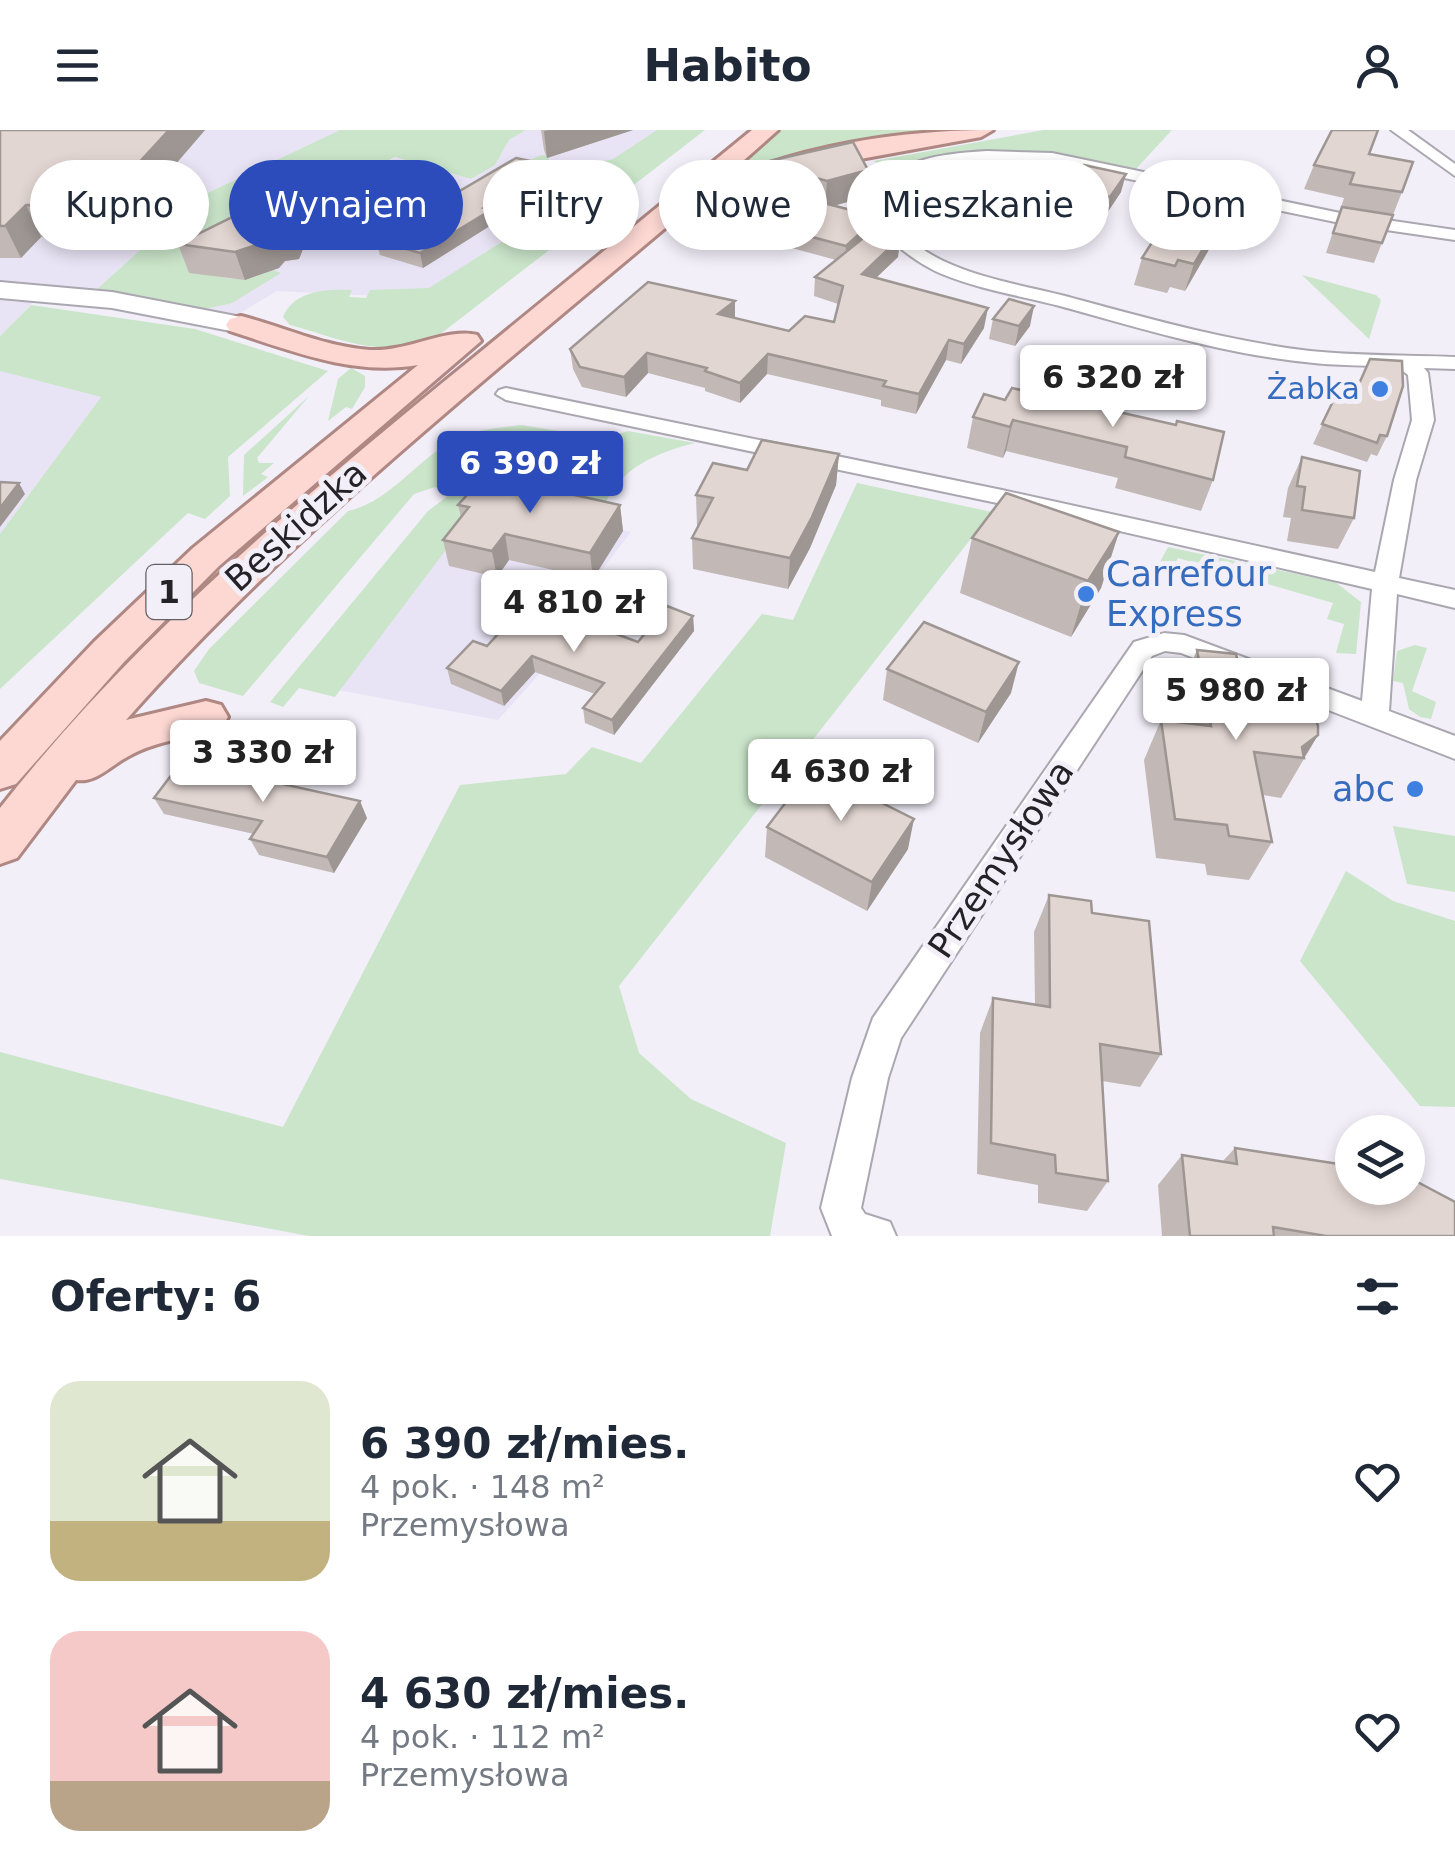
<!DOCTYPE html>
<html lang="pl">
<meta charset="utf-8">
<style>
body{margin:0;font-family:"DejaVu Sans",sans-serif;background:#f2f2f3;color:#1f2937;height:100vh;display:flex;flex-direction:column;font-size:38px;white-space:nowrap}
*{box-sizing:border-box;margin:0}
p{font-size:32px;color:#747a83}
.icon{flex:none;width:55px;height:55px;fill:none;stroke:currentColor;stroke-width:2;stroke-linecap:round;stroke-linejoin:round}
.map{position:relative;height:1106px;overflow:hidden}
.sheet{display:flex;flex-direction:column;background:#fff;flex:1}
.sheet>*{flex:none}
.banner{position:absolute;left:30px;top:30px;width:1395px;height:90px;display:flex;gap:20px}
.controls{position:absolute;left:1335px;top:985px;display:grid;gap:20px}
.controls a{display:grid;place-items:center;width:90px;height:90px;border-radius:50%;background:#fff;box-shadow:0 5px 15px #0003;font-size:50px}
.price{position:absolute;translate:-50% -85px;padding:0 22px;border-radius:10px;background:#fff;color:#222;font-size:32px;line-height:65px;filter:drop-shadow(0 2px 5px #0008)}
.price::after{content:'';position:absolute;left:50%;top:60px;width:30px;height:22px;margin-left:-15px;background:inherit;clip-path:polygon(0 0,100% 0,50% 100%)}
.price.on{background:#2c4cbc;color:#fff}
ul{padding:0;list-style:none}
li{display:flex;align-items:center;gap:30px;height:250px;padding:0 50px}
li span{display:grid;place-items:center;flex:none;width:280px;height:200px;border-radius:30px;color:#555}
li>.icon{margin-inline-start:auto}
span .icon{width:120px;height:120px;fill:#fffc;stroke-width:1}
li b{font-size:42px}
h2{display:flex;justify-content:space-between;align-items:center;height:120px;padding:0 50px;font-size:42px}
.chip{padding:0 35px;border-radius:45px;background:#fff;box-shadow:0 5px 15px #0003;font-size:35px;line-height:90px}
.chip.on{background:#2c4cbc;color:#fff}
header{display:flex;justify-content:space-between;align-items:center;height:130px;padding:0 50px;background:#fff;font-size:45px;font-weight:700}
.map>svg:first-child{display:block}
.built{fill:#e9e4f5}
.green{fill:#cae5ca}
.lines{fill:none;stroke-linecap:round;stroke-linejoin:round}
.street-casing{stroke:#aaa7b0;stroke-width:4}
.secondary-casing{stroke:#aaa7b0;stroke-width:4}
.primary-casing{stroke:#af8783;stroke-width:6}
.street{fill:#fff;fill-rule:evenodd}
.secondary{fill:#fff;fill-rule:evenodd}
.primary{fill:#fdd8d3;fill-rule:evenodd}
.wall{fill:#c2b8b5}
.shaded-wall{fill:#9e9693}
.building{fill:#e2d6d2;stroke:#9e9693;stroke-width:2.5}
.shop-dot{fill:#3f7fe0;stroke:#f2eff9;stroke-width:4}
.labels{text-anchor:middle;stroke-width:10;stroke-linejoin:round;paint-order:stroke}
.far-shop-label{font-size:30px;fill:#366cbe;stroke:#f2eff9;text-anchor:end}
.shield{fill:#f2eff9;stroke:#616065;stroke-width:2.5}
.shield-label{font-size:32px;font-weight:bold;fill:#232226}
.street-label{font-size:35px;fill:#232226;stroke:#f2eff9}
.shop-label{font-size:35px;fill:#366cbe;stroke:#f2eff9;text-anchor:start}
</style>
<header><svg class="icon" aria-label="menu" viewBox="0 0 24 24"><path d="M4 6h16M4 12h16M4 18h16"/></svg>Habito<svg class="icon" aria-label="person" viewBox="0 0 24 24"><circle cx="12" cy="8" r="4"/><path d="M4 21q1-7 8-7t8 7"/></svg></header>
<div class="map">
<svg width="1455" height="1106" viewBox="0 0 1455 1106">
<rect width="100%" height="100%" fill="#f2eff9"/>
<g class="built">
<polygon points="0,0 340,0 199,67 96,160 48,157 0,206"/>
<polygon points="526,0 668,0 417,168 277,161 237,185 148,168 396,27 471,49 495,35 509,10"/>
<polygon points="0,241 101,267 0,404"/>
<polygon points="485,367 631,402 595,449 599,478 498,590 338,560"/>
</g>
<g class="green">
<path d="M 340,0 L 526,0 L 509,10 L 495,35 L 471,49 L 395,27 L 193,142 C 220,146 247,157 270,139 L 281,143 L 232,173 L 205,179 L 96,160 L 199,67 Z"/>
<path d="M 657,0 L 705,0 L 430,212 C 375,226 343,210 290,195 L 283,187 C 294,160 327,159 352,160 L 349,167 L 366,168 L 370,160 L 429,158 L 583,60 L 511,38 L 542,25 L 547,26 L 551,34 L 589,41 L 587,35 L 613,29 Z"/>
<polygon points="776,0 964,0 847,20 715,55"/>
<path d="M 1044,0 L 1172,0 L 1134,41 C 1062,27 960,2 893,44 L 874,31 Z"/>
<polygon points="1302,145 1376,165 1381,170 1369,209"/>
<polygon points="31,175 195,199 328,241 228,327 230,366 205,389 188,383 0,559 0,404 101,267 0,241 0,206"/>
<polygon points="351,238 365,246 365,257 352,279 346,277 328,291 338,249"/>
<polygon points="309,266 257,328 259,333 274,333 261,344 268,347 243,366 244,325"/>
<path d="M 522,295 L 604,309 L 628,301 L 695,313 C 658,322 617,339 604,377 L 485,368 L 335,567 L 299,558 L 283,577 L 270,572 L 428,381 L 449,365 L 435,357 L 414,364 L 243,566 L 199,553 L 194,541 L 209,519 L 348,381 C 389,372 415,332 452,311 C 474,299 498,298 522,295 Z"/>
<polygon points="857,353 992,382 619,856 639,923 691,969 786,1013 770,1106 309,1106 0,1049 0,922 283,997 460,655 566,644 592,617 641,633 762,484 793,490"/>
<polygon points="1168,417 1335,452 1361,472 1356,524 1336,523 1344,494 1327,489 1333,473 1178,428 1172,439 1159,434"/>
<polygon points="1415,515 1427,518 1412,561 1436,572 1431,589 1420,587 1409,579 1403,553 1393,551 1397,521"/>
<polygon points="1393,696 1455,706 1455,762 1407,754"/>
<polygon points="1346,741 1393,771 1455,791 1455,977 1420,976 1300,831"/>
</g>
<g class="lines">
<g class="street-casing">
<g id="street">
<polygon points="1391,0 1408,0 1455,34 1455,46"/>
<path d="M 987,21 L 1052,23 L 1345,84 L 1455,100 L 1455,110 L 1345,94 L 1052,33 C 1021,31 870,23 892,84 C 901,108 931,127 955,136 C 989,150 1029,157 1065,166 C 1146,188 1227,211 1310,221 C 1358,226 1407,225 1455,227 L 1455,239 L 1424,238 L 1428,243 L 1434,290 L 1416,350 L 1399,448 L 1455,460 L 1455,478 L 1397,464 L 1389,581 L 1455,606 L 1455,629 L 1181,523 L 1165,521 L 1152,526 L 901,908 L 888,948 L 861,1078 L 865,1084 L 890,1092 L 896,1106 L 832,1106 L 821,1078 L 852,948 L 873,888 L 1134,512 L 1164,503 L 1184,505 L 1362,571 L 1372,459 L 1002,374 L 506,270 L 496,264 L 499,260 L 506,258 L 1002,360 L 1375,442 L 1394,350 L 1412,290 L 1408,245 L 1398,237 C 1370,235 1341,236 1314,233 C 1227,225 1143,199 1060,176 C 1021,166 978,159 942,144 C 915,133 851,90 880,55 C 905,27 951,23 987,21 Z"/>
</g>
</g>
<g class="secondary-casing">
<polygon id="secondary" points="0,152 112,162 241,187 254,195 241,203 112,178 0,168"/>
</g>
<g class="primary-casing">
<g id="primary">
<path d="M 752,0 L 778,0 L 717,54 C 800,15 902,0 993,0 L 981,7 L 811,38 L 706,76 L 696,72 C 500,238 297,397 126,590 L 206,571 L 221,575 L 228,587 L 221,599 C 190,608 156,610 127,627 C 110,636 96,653 76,650 L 17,728 L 0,734 L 0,678 C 127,516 283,384 441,254 C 545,169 648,85 752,0 Z"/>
<path d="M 241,186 C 284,197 325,217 370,220 C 407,222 448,197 477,205 L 481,211 L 219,436 L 124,532 L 16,654 L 0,659 L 0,611 L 94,512 L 193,418 L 418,235 C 353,246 292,221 230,201 L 226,195 L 230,189 Z"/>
</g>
</g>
<use href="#street" class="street"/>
<use href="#secondary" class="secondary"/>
<use href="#primary" class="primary"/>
</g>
<g class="wall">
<polygon points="0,0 205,0 112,108 41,107 21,128 0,128"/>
<polygon points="541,0 633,0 547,28 544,20"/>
<polygon points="853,12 865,67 834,76 878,87 877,102 900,108 898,127 876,148 984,198 961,234 946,230 916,284 881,276 881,270 767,244 740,273 705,261 705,258 648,243 626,267 582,257 573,239 570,219 735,188 789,201 834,192 838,174 814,166 815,147 836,130 777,114 778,98 808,74 760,60 761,33"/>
<polygon points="1369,24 1402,62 1374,133 1326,123 1344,68 1304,59 1314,35"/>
<polygon points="329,39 336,66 328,105 303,119 299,129 285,131 279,138 245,150 189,143 178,114"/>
<polygon points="542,48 542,64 492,89 493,94 423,138 380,125 376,110"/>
<polygon points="1066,57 1121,62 1105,86 1062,76"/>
<polygon points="940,64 1000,68 978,92 937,82"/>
<polygon points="1235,65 1226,90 1185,161 1170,157 1167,163 1134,155 1142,128"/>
<polygon points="993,189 1030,196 1015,216 989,209"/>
<polygon points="1339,259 1387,306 1377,326 1371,324 1367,332 1313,314"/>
<polygon points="1005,270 1213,350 1201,381 1115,358 1118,348 1006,321 1003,328 967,318 973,287"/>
<polygon points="839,324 836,355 810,418 788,459 693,439 692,408 698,396 697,396 696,365 747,340"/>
<polygon points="1302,327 1354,388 1338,419 1287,411 1291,388 1283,387 1288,358"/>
<polygon points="458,375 620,375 623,401 593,449 509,430 497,447 449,436 443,410 461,387"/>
<polygon points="1119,402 1101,458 1071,507 960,463 972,408"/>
<polygon points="693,486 694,501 614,605 585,593 583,578 595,564 535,542 504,576 451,554 447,538 487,516 574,499 638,512"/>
<polygon points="1197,520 1238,533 1305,575 1318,605 1281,668 1263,665 1272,712 1249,750 1207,745 1205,734 1156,728 1144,630 1161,590 1185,593 1180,560"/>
<polygon points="887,539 1011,563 978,613 883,570"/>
<polygon points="255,642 258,649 367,688 334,743 259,725 250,709 254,704 164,684 154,668"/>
<polygon points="767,697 908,719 867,781 765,727"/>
<polygon points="1049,765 1092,783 1161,924 1140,957 1102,951 1108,1051 1087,1081 1038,1073 1038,1055 977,1044 980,903 993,868 1035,874 1034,802"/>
<polygon points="1235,1018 1455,1106 1162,1106 1158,1055 1182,1025 1222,1032"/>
</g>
<g class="shaded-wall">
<polygon points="169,0 205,0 112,108 99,76"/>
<polygon points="549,0 633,0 547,28 544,1"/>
<polygon points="540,33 542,64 492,89 493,94 423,138 420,123 484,78"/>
<polygon points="329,39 336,66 328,105 303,119 299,129 285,131 279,138 245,150 235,122 277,103"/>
<polygon points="868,40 865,67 825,78 827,51"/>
<polygon points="1126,44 1121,62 1105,86 1110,67"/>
<polygon points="1003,50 1000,68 978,92 981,73"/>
<polygon points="1235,65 1226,90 1185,161 1194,134"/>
<polygon points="26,75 41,107 21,128 5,96"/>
<polygon points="878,87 877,103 845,133 846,116"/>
<polygon points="900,108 898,127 860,163 862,144"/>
<polygon points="735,171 735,190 718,184"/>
<polygon points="1034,176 1030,196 1015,216 1019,196"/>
<polygon points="988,178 984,198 961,234 964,214"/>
<polygon points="949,210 946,230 916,284 919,264"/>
<polygon points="647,223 648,243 626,267 624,247"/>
<polygon points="768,224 767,244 740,273 740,253"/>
<polygon points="1013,290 1006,321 1003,328 1010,297"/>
<polygon points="839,324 836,355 810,418 788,459 790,428"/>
<polygon points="19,353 25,364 0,397 0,378"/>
<polygon points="620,375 623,401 593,449 590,423"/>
<polygon points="1119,402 1101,458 1071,507 1088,451"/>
<polygon points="505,404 509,430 497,447 492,421"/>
<polygon points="693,486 694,501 614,605 612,590"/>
<polygon points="532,526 535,542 504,576 501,561"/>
<polygon points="1019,532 1011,563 978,613 986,582"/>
<polygon points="1318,605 1304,628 1302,617"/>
<polygon points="360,671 367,688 334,743 327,727"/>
<polygon points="914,689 908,719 867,781 872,752"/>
</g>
<g class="building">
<polygon points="0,0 169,0 99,76 26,75 5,96 0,96"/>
<polygon points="1332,0 1378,0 1369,24 1413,32 1402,62 1350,54 1354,43 1314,35"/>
<polygon points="853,12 868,40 827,51 761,33"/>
<polygon points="516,28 540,33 540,50 484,78 491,80 420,123 376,110"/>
<polygon points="1084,35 1126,44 1110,67 1066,57"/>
<polygon points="329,39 321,77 295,91 291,100 277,103 271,110 235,122 178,114"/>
<polygon points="962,41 1003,50 981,73 940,64"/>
<polygon points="1189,55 1235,65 1194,134 1178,130 1175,136 1142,128"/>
<polygon points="812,70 878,87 846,116 778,98"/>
<polygon points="1342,77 1393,85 1382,113 1333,103"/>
<polygon points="872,101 900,108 862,144 988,178 964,214 949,210 919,264 883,256 886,251 768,224 740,253 705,241 707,238 647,223 624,247 580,237 570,219 648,152 735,171 718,184 789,201 805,186 834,192 843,156 815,147"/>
<polygon points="1009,169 1034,176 1019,196 993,189"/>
<polygon points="1370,229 1402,231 1403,256 1387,306 1380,305 1377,313 1322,294 1339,259 1355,263"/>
<polygon points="1012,258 1176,295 1177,291 1224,302 1213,350 1125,327 1127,317 1013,290 1010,297 973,287 984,264 1005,270"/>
<polygon points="762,310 839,324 812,387 790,428 692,408 713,368 696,365 713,333 747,340"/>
<polygon points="1302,327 1360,341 1354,388 1302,380 1305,357 1297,356"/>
<polygon points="485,345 620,375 590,423 505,404 492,421 443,410 469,377 458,375"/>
<polygon points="0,352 19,353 0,378"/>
<polygon points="1006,363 1119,402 1088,451 972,408"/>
<polygon points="667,476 693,486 612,590 583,578 604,553 532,526 501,561 447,538 473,511 487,516 522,478 574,499 581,491 638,512"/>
<polygon points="924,492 1019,532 986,582 887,539"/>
<polygon points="1197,520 1236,524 1238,533 1297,540 1305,575 1312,576 1318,596 1318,605 1302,617 1304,628 1254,622 1272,712 1229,706 1227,695 1175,689 1161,590 1211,596"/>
<polygon points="185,627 255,642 251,647 360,671 327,727 250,709 262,691 154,668"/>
<polygon points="812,638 914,689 872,752 767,697"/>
<polygon points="1049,765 1091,771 1092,783 1149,791 1161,924 1100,914 1108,1051 1056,1043 1055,1025 991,1013 993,868 1050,877"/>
<polygon points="1235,1018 1352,1036 1352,1058 1408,1058 1408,1047 1455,1072 1455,1106 1326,1106 1273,1097 1274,1106 1190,1106 1182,1025 1237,1034"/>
</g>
<g class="shop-dot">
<circle cx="1380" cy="259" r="10"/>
<circle cx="1086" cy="464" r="10"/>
<circle cx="1415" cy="659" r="10"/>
</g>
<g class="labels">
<g class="far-shop-label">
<text x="1360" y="269">Żabka</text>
</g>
<rect class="shield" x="146.5" y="435" width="45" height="54" rx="8"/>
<g class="shield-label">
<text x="169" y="473">1</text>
</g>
<g class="street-label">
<text transform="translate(296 396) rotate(-42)" y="12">Beskidzka</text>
<text transform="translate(1001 729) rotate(-56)" y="12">Przemysłowa</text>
</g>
<g class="shop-label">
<text x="1106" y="456">Carrefour<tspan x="1106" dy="40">Express</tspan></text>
<text x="1395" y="671" text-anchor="end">abc</text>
</g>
</g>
</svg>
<div class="controls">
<a><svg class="icon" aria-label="layers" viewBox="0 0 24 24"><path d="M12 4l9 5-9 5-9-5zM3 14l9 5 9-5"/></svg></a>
</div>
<b class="price" style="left:1113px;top:300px">6 320 zł</b>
<b class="price on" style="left:530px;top:386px">6 390 zł</b>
<b class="price" style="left:574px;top:525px">4 810 zł</b>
<b class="price" style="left:1236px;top:613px">5 980 zł</b>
<b class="price" style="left:263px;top:675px">3 330 zł</b>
<b class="price" style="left:841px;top:694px">4 630 zł</b>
<div class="banner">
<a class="chip">Kupno</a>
<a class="chip on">Wynajem</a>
<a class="chip">Filtry</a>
<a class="chip">Nowe</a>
<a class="chip">Mieszkanie</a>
<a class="chip">Dom</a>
</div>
</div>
<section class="sheet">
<h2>Oferty: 6<svg class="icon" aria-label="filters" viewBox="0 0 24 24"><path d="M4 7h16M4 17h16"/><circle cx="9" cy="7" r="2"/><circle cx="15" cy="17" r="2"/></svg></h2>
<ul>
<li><span style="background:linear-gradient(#dfe7d0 70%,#c2b280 0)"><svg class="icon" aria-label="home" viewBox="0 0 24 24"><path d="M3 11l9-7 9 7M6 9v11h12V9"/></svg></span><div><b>6 390 zł/mies.</b><p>4 pok. · 148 m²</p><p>Przemysłowa</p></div><svg class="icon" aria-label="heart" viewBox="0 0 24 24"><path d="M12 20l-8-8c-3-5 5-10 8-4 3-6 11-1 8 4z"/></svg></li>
<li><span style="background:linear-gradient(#f6c9c9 75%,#b9a48a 0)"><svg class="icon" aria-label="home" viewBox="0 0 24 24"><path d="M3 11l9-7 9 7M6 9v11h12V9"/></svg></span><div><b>4 630 zł/mies.</b><p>4 pok. · 112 m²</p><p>Przemysłowa</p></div><svg class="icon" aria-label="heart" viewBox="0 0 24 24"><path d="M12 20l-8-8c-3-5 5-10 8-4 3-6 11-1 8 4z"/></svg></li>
</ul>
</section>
